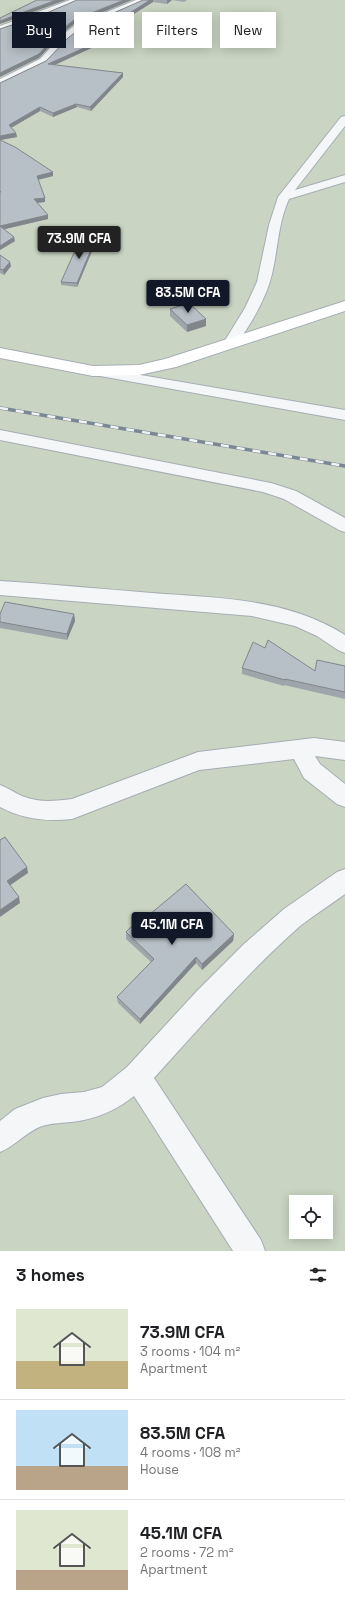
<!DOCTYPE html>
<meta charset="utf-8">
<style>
body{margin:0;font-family:"Space Grotesk",sans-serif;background:#f2f2f2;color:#202124;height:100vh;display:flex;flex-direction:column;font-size:15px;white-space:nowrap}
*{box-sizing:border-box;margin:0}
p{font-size:13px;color:#757577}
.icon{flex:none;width:22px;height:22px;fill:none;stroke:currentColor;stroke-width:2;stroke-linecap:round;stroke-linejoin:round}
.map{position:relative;height:1251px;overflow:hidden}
.details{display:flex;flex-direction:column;background:#fff;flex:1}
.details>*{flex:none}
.hud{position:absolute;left:12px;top:12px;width:321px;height:36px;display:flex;gap:8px}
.buttons{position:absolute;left:289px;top:1195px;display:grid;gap:8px}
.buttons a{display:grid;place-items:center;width:44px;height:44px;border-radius:0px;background:#fff;box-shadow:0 2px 10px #0003;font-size:20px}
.price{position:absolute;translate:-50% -34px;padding:0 9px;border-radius:4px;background:#111827;color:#fff;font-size:13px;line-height:26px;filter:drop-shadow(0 1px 2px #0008)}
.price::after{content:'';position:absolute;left:50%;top:24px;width:12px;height:9px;margin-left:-6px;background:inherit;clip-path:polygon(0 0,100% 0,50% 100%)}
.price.current{background:#222;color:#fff}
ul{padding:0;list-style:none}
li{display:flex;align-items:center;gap:12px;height:100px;padding:0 16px}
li+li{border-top:1px solid #e0e0e0}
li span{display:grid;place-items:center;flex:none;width:112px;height:80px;border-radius:0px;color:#555}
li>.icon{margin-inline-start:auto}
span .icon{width:48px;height:48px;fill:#fffc;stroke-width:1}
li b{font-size:17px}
h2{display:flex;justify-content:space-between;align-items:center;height:48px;padding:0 16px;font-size:17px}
.chip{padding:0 14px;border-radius:0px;background:#fff;box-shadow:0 2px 10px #0003;font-size:14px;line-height:36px}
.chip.current{background:#111827;color:#fff}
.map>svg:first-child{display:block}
.green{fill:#c9d4c2;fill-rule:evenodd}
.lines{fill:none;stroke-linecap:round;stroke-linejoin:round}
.street-casing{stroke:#a6adb4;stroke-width:2}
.secondary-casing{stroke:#a6adb4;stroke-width:2}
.street{fill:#f4f6f8;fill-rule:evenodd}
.secondary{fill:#fff;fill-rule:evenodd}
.rail-casing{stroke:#7a8794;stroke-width:3.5}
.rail{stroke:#f1f4f7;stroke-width:2.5;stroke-dasharray:8;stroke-linecap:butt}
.wall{fill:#9ea5ab}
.shaded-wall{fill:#81868b}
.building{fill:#b8c0c7;stroke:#81868b}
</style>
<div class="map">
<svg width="345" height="1251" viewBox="0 0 345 1251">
<rect width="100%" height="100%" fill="#e1e6ea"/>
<path class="green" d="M 0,0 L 345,0 L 345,1251 L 0,1251 ZM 296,1202 L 326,1202 L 326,1232 L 296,1232 Z"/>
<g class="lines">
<g class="street-casing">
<g id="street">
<polygon points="70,0 81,0 42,17 0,31 0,26"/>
<polygon points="136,0 147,0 81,29 67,40 46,63 0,86 0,79 40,59 61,36 75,25"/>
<path d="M 345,116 L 345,126 L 295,190 L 345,175 L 345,182 L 289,199 C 278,223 278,249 272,274 C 266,299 251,324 236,345 L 231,346 L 226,345 L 224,342 L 245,308 L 257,282 L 269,225 L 278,197 L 341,117 Z"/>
<polygon points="94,367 345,410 345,420 89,374 87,371 89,368"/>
<polygon points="0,430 271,483 296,491 345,518 345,532 339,530 284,499 263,492 0,440"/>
<path d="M 0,581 C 51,584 101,589 152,593 C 218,598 287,598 345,635 L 345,653 L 338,650 L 317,636 L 295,626 L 252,616 L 0,595 Z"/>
<path d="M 314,738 L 345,742 L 345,760 L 315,756 L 320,764 L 345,784 L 345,807 L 337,804 L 304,778 L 294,759 L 199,770 L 72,819 C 46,822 23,819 0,807 L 0,785 C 8,788 15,793 22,796 C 38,803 56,801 72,799 L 198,752 Z"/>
<path d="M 345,869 L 345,894 C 330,905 314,915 300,926 C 247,973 201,1026 154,1078 L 261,1240 L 265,1251 L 233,1251 L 134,1096 C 119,1108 103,1116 84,1120 C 70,1123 56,1122 42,1126 C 26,1132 15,1146 0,1152 L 0,1121 L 15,1109 L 43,1098 L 61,1094 L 84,1092 L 102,1087 L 127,1067 L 197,991 L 244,944 L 284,909 L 337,872 Z"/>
</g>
</g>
<g class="secondary-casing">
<polygon id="secondary" points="345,301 345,311 176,367 139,375 93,376 0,358 0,348 93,366 139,365 165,359"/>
</g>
<use href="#street" class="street"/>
<use href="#secondary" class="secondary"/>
<g class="rail-casing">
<polyline id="rail" points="0,408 345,466"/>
</g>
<use href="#rail" class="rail"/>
</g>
<g class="wall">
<polygon points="143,0 187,0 184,2 172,0 167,4 153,2 129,17 131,37 114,37 111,45 100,44 55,65 123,73 123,77 91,111 77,107 53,117 40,111 11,128 16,133 17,137 1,140 53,176 38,180 45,198 45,202 37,203 48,215 48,219 4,229 15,241 0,250 0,83 46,61"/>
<polygon points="95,240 95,244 77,287 61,285 61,282"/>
<polygon points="0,255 11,266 4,275 0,273"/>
<polygon points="170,309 206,326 187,332 170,316"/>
<polygon points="0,614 74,614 75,621 67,640 0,628"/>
<polygon points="345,666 345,699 284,685 284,686 242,674 242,668 315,671"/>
<polygon points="149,915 234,934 233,941 202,970 196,963 140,1024 118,1003 117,997 151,962 126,939 126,932"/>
</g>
<g class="shaded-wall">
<polygon points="56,0 66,0 0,24 0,21"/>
<polygon points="124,0 132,0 74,24 60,35 39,58 0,77 0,73 60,31 74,20"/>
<polygon points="150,0 153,0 153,2 129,17 128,14"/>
<polygon points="167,0 172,0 167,4"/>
<polygon points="114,34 114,37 111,45 111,41"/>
<polygon points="100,41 100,44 48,68 48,64"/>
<polygon points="123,73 123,77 91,111 90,107"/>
<polygon points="76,104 77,107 53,117 53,113"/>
<polygon points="40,107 40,111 9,129 9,125"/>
<polygon points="16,133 17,137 0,140 0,136"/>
<polygon points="53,172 53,176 37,180 37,176"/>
<polygon points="45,198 45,202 34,203 34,199"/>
<polygon points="48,215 48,219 1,230 0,226"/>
<polygon points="14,237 15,241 0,250 0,246"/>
<polygon points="95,240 95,244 77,287 77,283"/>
<polygon points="10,262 11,266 4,275 3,270"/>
<polygon points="206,319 206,326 187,332 187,325"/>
<polygon points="74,614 75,621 67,640 67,634"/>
<polygon points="27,867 28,873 9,886 7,881"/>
<polygon points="19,897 20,903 0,917 0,910"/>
<polygon points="234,934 233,941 202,970 202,964"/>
<polygon points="196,957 196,963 140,1024 140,1019"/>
</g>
<g class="building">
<polygon points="37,0 56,0 0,21 0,18"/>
<polygon points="77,0 124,0 74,20 60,31 39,54 0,73 0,29 42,15"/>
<polygon points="143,0 150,0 128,14 131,34 114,34 111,41 100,41 48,64 123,73 90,107 76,104 53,113 40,107 9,125 16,133 0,136 0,83 46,61 68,38 82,27"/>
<polygon points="0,140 15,147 53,172 37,176 45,198 34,199 48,215 0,226 14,237 0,246 0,192 1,192 0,191"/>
<polygon points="82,235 95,240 77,283 61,282"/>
<polygon points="0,255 10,262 3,270 0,269"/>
<polygon points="189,303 206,319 187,325 170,309"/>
<polygon points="5,602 74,614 67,634 0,622 0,614"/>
<polygon points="268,640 315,671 317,660 345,666 345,692 285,679 285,680 242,668 253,642 265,648"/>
<polygon points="5,837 27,867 7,881 19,897 0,910 0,840"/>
<polygon points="186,884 234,934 202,964 196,957 140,1019 117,997 154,959 126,932 146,912 149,915"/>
</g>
</svg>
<div class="buttons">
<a><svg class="icon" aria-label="locate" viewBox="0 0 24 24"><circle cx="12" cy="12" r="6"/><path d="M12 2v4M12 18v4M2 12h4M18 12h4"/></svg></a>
</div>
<b class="price current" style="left:79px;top:260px">73.9M CFA</b>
<b class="price" style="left:188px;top:314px">83.5M CFA</b>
<b class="price" style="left:172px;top:946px">45.1M CFA</b>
<div class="hud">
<a class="chip current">Buy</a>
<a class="chip">Rent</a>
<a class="chip">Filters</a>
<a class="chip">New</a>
</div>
</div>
<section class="details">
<h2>3 homes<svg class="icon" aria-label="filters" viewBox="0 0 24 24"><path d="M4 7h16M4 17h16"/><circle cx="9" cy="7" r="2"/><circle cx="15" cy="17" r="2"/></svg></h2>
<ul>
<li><span style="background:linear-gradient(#dfe7d0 65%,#c2b280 0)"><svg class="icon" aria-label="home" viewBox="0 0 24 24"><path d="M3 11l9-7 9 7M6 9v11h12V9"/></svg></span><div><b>73.9M CFA</b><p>3 rooms · 104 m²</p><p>Apartment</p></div></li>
<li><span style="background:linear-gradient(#bfe0f5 70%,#b9a48a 0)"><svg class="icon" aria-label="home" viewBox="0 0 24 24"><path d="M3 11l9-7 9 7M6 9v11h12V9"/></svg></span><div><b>83.5M CFA</b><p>4 rooms · 108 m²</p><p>House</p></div></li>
<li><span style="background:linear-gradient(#dfe7d0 75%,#b9a48a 0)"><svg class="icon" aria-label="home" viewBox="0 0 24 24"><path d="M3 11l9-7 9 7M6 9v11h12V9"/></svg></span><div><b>45.1M CFA</b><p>2 rooms · 72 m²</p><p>Apartment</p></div></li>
</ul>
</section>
